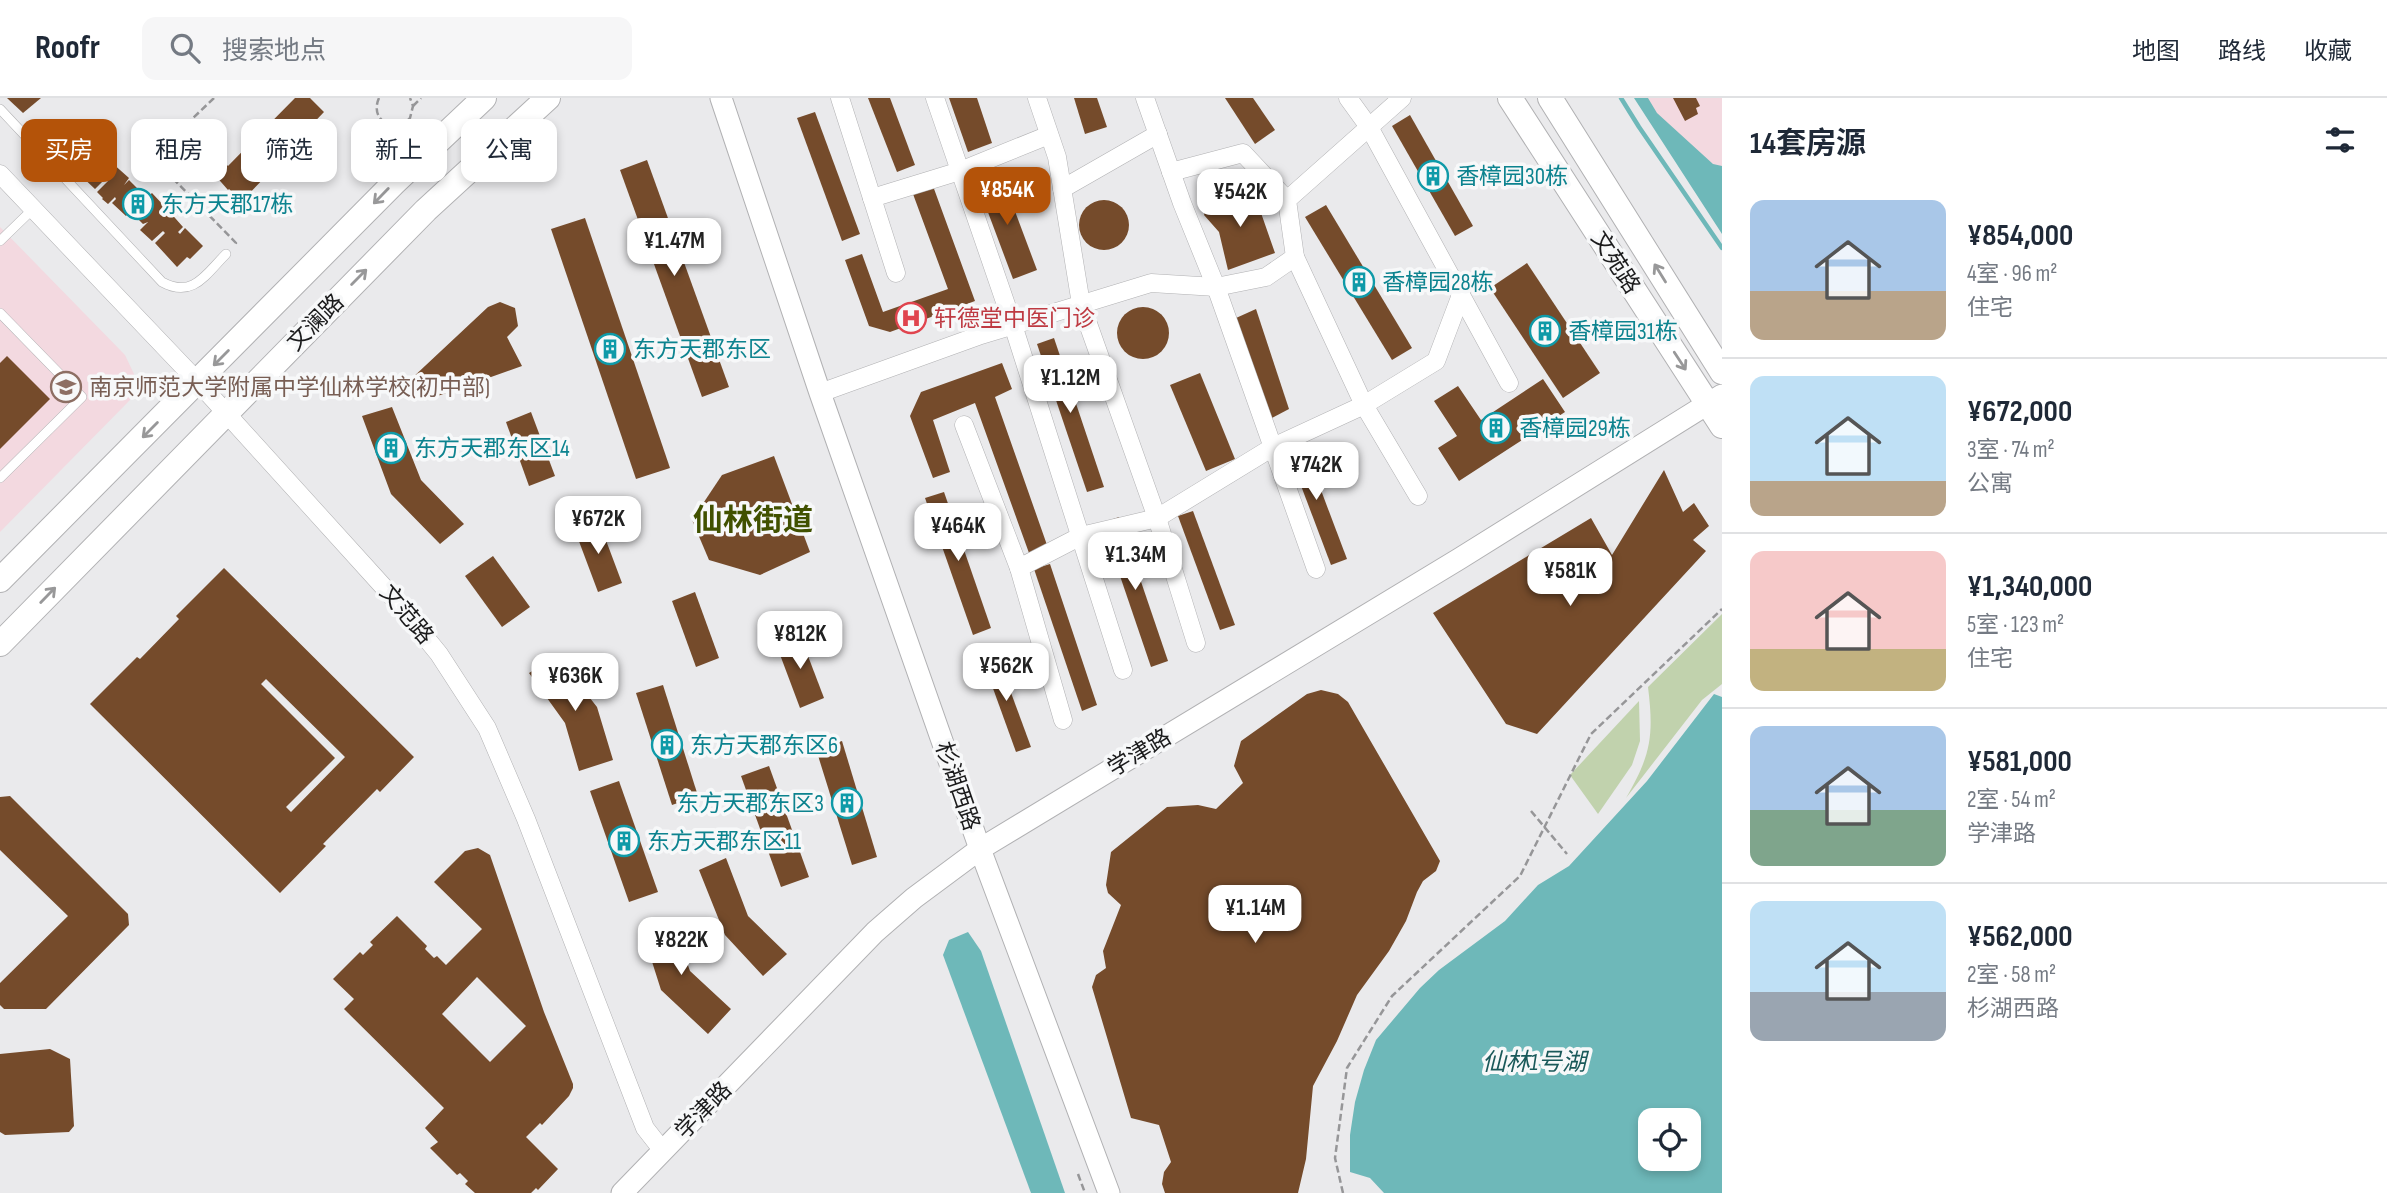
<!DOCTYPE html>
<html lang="zh">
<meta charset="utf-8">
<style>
body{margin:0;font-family:"Sofia Sans Condensed","Noto Sans SC",sans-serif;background:#f6f6f7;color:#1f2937;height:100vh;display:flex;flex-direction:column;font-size:26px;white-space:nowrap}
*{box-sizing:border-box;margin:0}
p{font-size:23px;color:#747a83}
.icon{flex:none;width:38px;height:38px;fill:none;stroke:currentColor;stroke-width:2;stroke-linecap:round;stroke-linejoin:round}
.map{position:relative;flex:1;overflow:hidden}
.side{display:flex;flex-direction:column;background:#fff;width:665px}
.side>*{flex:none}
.top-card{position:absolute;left:21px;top:21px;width:665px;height:63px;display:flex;gap:14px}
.fabs{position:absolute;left:1638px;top:1010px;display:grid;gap:14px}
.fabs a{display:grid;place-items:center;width:63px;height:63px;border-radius:14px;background:#fff;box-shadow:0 4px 10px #0003;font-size:35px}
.price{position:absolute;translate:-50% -60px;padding:0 16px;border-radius:14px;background:#fff;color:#222;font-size:23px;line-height:46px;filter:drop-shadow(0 2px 4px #0008)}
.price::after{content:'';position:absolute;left:50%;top:42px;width:21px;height:16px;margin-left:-10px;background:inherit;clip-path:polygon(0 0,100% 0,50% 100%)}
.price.on{background:#b45309;color:#fff}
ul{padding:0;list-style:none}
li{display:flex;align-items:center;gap:21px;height:175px;padding:0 28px}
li+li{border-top:2px solid #e0e1e3}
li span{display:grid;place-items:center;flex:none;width:196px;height:140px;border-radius:14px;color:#555}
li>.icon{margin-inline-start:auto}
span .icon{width:84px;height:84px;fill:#fffc;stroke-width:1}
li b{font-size:30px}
h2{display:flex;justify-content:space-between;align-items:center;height:84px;padding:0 28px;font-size:30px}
.tag{padding:0 24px;border-radius:14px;background:#fff;box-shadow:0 4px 10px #0003;font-size:24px;line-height:63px}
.tag.on{background:#b45309;color:#fff}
header{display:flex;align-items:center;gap:42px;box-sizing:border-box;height:98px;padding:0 35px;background:#fff;border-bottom:2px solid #e0e1e3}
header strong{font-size:33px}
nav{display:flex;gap:38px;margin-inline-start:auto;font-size:24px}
.search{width:490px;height:63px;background:#f6f6f7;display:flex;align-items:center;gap:18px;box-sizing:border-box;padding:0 24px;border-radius:14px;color:#747a83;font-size:26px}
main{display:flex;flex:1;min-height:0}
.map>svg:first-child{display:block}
.education{fill:#f3d9e0}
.green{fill:#c1d2ad}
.water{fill:#6eb8b9;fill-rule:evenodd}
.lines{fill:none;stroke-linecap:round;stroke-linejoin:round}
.stream{stroke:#6eb8b9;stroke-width:4.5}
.building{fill:#754b2b;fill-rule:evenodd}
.service-casing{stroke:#b1b1b3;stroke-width:10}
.minor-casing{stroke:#b1b1b3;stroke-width:19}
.tertiary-casing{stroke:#b1b1b3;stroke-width:23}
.secondary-casing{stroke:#b1b1b3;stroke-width:26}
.path{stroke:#969698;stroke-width:2.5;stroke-dasharray:7 3.5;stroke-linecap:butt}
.service{stroke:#fff;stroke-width:9}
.minor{stroke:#fff;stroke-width:18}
.tertiary{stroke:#fff;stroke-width:21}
.secondary{stroke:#fff;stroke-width:24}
.oneway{stroke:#989899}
.labels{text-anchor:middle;stroke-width:7;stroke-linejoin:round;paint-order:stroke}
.culture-label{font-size:23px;fill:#0d838f;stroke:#f7f8f9;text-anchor:start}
.street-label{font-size:23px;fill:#1b1b1c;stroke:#f7f8f9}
.health-label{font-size:23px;fill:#be3a42;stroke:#f7f8f9;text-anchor:start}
.education-label{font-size:23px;fill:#785e54;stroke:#f7f8f9;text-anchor:start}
.water-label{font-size:24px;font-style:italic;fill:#1a595a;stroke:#f7f8f9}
.district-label{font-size:30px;font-weight:bold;fill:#415100;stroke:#f7f8f9}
</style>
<header>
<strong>Roofr</strong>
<div class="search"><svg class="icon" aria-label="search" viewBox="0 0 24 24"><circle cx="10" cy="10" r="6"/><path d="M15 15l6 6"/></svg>搜索地点</div>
<nav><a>地图</a><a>路线</a><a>收藏</a></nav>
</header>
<main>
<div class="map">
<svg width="1722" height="1095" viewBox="0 0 1722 1095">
<rect width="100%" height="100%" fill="#eaeaec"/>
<g class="education">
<polygon points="1636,0 1722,0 1722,132"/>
<polygon points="0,129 125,257 134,276 130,302 0,434"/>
</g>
<g class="green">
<path d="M 1722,516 L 1722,586 L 1702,602 L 1626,700 C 1651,657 1654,638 1648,589 Z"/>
<polygon points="1639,603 1640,643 1632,667 1598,716 1570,677"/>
</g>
<g class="water">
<polygon points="1634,0 1648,0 1657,15 1713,66 1722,68 1722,136"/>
<path d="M 1714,596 L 1722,599 L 1722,1095 L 1384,1095 L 1370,1080 L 1350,1074 L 1350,1037 L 1355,1004 L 1364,972 L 1376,942 L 1420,890 L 1439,872 L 1505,823 L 1538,787 L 1569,768 L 1647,683 ZM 1650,1022 L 1689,1022 L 1689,1060 L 1650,1060 Z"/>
<polygon points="968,834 981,853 1065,1095 1031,1095 943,857 949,842"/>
</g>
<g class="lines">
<polyline class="stream" points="1621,0 1639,29 1722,150"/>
</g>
<g class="building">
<polygon points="7,0 41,0 23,15"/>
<polygon points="295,0 310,0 324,14 302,37 304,39 242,103 229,91 228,92 214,76 225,65 228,68"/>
<polygon points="868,0 890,0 915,67 897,74"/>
<polygon points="949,0 977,0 992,45 968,54"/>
<polygon points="1074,0 1097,0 1107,29 1085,36"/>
<polygon points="1225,0 1253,0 1275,32 1255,46"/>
<polygon points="1673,0 1696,0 1700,8 1696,10 1698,16 1685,23"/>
<polygon points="815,14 860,136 842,143 797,20"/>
<polygon points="1410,17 1473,128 1455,138 1392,28"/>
<polygon points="95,44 112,61 107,66 108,68 111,64 129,80 124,87 129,82 144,97 136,104 142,104 152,95 166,110 161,115 162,117 168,112 183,129 178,134 180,136 185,130 203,148 190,161 187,159 177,169 155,145 165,135 163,133 152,143 140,132 148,124 143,126 130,113 126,118 112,105 116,101 115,99 108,106 102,101 103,100 97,94 108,83 106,80 95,91 79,76 73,68"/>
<polygon points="647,62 729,289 702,299 620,72"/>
<polygon points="1001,76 1037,172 1013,181 977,85"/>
<polygon points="933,88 975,203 890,234 869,228 845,162 862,156 883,214 948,191 913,96"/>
<polygon points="1252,89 1275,155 1228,172 1219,134 1204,117 1210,99 1232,104"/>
<circle cx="1104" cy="127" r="25"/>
<polygon points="1326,107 1412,250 1392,262 1305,119"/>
<polygon points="585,120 670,370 636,381 551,131"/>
<polygon points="1527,165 1600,275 1563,300 1490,190"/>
<polygon points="500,204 515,210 518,228 507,239 522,268 432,300 420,300 410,282 488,209"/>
<circle cx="1143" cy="235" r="26"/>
<polygon points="1256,211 1289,311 1270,321 1236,220"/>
<polygon points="1054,240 1104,389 1087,394 1037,246"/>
<polygon points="7,258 50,301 0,351 0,265"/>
<polygon points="1002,265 1012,291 995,299 1047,447 1029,455 975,305 933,322 950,374 933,380 910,318 921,294"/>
<polygon points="1200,275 1235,361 1206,373 1170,287"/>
<polygon points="1543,281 1565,314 1459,383 1438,350 1457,338 1434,303 1458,288 1481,322"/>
<polygon points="392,309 421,382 464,426 440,446 391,396 362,318"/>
<polygon points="531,314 555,378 529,388 506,324"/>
<polygon points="1302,342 1347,461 1331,467 1286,348"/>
<polygon points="774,358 810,454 760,477 709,462 692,422 722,377"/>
<polygon points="1664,372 1683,414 1694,405 1709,428 1693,442 1706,453 1537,636 1506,626 1433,515 1591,420 1612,457"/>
<polygon points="944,394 991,530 973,537 925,400"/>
<polygon points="1193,413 1235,527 1220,532 1178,418"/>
<polygon points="1119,419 1168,563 1151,569 1102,425"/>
<polygon points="598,421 622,485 598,494 574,430"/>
<polygon points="493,458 530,509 502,529 465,478"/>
<polygon points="1050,466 1097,607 1082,613 1034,471"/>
<path d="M 224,470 L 414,659 L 380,694 L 377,691 L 323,746 L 326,748 L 280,795 L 90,606 L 137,559 L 140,561 L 179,521 L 176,518 ZM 266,581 L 345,659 L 291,714 L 286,709 L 335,660 L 261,586 Z"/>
<polygon points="695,494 719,560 696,569 672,503"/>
<polygon points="800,537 824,600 800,610 776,546"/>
<polygon points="996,554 1031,649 1016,654 982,560"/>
<polygon points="557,558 597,609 613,662 579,673 565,625 529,575"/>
<polygon points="663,587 698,698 672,707 636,595"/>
<polygon points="1321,592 1338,596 1348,604 1440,763 1436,773 1423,783 1417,794 1406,823 1389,853 1357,897 1337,943 1313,988 1306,1061 1298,1095 1165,1095 1162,1086 1164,1074 1171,1064 1159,1027 1131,1020 1092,889 1096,877 1106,870 1103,853 1121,807 1108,795 1106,787 1111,754 1167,709 1198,707 1216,711 1243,685 1234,668 1241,643 1307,596"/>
<polygon points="842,643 877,759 852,767 816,651"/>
<polygon points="769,668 809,779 781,789 741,678"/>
<polygon points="619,683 658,794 629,804 590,693"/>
<polygon points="10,698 128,816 129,827 46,911 4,911 0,907 0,885 68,818 0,752 0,699"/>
<path d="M 478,750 L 490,757 L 544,914 L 573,986 L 573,990 L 569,998 L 542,1027 L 540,1025 L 526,1039 L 558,1071 L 538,1092 L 536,1090 L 531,1095 L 475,1095 L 465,1086 L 468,1083 L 460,1075 L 457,1077 L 430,1050 L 438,1044 L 425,1030 L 444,1010 L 344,911 L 354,901 L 333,881 L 360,854 L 363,857 L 373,847 L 370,844 L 397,818 L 427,848 L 425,851 L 434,860 L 437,858 L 446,867 L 482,831 L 434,784 L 465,753 ZM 477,879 L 526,928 L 490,964 L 442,916 Z"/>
<polygon points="726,760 748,818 787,856 763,878 725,837 699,772"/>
<polygon points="671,819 690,873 731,911 708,936 661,892 641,829"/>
<polygon points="50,951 70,961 74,1028 69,1034 5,1037 0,1034 0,956"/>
</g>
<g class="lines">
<g class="service-casing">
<g id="service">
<path d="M 0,11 L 162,184 C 193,201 206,176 226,156"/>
<polyline points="43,57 68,33"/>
<polyline points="0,143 33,111"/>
<polyline points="0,215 82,299 0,380"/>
</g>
</g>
<g class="minor-casing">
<g id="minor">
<polyline points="840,0 896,175"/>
<polyline points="935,0 1013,227 1123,572"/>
<polyline points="1037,0 1057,59 1081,206 1157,420 1196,545"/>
<polyline points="1145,0 1182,105 1216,189 1316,471"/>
<polyline points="1348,0 1369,29 1509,285"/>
<polyline points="1171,74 1243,55 1287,102"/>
<polyline points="0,76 198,284 390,496 439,556 487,630 526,721 645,1030 663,1053"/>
<polyline points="1062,91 1158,36"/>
<polyline points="872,100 960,73 1049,37"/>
<polyline points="1295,159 1364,307 1418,398"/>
<polyline points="820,295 978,238 1151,185 1216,189 1266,179 1295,159 1287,102 1402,0"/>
<polyline points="964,327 1019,470 1063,622"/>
<polyline points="1019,470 1081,438 1157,420 1273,349 1364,307 1436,263 1461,197"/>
</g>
</g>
<g class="tertiary-casing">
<g id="tertiary">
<polyline points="721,0 820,295 980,751 1109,1095"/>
<polyline points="622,1095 875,834 914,800 980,751 1459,461 1722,297"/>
</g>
</g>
<g class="secondary-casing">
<g id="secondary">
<polyline points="1510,0 1722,328"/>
<polyline points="1550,0 1722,274"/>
<polyline points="0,482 394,85 484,0"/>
<polyline points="0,546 426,112 548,0"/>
</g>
</g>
<g class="path">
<polyline points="214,0 152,59 236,145 234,148"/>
<path d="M 379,0 C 369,22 394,37 410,20 L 413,8 L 410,0"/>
<polyline points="413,8 421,0"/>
<polyline points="379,71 366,58 393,29"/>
<polyline points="23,76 36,64"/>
<polyline points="1531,713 1567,756"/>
<polyline points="1078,1076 1085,1095"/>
<polyline points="1343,1095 1335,1060 1347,970 1392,898 1520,778 1591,636 1722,511"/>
</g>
<use href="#service" class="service"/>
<use href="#minor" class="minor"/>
<use href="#tertiary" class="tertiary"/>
<use href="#secondary" class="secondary"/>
</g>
<defs><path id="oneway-shaft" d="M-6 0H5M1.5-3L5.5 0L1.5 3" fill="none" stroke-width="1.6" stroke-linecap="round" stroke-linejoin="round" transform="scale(1.75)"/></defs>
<g class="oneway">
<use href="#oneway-shaft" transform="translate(381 98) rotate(134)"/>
<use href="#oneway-shaft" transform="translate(1660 175) rotate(-122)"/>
<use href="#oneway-shaft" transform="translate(359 179) rotate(-45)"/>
<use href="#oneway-shaft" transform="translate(221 260) rotate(135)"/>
<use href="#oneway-shaft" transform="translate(1680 263) rotate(57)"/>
<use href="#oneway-shaft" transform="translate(150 332) rotate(135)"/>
<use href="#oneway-shaft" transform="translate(48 497) rotate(-46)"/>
</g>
<defs>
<g id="building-ring" transform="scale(1.575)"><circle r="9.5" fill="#f7f8f9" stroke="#0f9aa8" stroke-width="1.5"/><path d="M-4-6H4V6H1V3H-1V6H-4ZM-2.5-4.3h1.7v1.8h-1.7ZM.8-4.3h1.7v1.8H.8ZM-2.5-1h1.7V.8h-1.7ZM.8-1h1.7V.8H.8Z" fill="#0f9aa8"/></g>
<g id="hospital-ring" transform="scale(1.575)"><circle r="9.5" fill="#f7f8f9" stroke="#e0444e" stroke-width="1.5"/><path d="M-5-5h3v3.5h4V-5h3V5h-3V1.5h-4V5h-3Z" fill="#e0444e"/></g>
<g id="school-ring" transform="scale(1.575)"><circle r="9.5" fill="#f7f8f9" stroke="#8d6e63" stroke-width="1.5"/><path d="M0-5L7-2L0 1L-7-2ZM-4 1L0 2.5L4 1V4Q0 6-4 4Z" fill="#8d6e63"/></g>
</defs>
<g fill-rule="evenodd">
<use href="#building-ring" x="1433" y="78"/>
<use href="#building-ring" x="138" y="106"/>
<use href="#building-ring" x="1359" y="184"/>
<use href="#hospital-ring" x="911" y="220"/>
<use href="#building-ring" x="1545" y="233"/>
<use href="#building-ring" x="610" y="251"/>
<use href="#school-ring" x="66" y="289"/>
<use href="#building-ring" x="1496" y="330"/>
<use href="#building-ring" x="391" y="350"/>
<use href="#building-ring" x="667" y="647"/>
<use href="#building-ring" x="847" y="705"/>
<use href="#building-ring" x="624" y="743"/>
</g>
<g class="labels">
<g class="culture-label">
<text x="1456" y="86">香樟园30栋</text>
<text x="161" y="114">东方天郡17栋</text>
<text x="1382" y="192">香樟园28栋</text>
<text x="1568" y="241">香樟园31栋</text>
<text x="633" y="259">东方天郡东区</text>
<text x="1519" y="338">香樟园29栋</text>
<text x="414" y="358">东方天郡东区14</text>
<text x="690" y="655">东方天郡东区6</text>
<text x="824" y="713" text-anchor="end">东方天郡东区3</text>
<text x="647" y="751">东方天郡东区11</text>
</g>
<g class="street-label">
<text transform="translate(1616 164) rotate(57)" y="8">文苑路</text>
<text transform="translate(315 224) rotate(-45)" y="8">文澜路</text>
<text transform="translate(407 516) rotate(50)" y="8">文范路</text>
<text transform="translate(1139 654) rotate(-31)" y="8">学津路</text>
<text transform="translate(958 688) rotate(71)" y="8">杉湖西路</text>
<text transform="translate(703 1012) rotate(-46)" y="8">学津路</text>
</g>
<g class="health-label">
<text x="934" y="228">轩德堂中医门诊</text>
</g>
<g class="education-label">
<text x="89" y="297">南京师范大学附属中学仙林学校(初中部)</text>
</g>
<g class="water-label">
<text x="1534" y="972">仙林1号湖</text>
</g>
<g class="district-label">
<text x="753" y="432">仙林街道</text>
</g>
</g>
</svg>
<div class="fabs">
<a><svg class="icon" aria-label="locate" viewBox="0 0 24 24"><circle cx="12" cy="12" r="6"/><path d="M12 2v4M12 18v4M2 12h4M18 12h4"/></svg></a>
</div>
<b class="price on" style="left:1007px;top:129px">¥854K</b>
<b class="price" style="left:1240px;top:131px">¥542K</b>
<b class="price" style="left:674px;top:180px">¥1.47M</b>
<b class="price" style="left:1070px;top:317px">¥1.12M</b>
<b class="price" style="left:1316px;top:404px">¥742K</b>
<b class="price" style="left:598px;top:458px">¥672K</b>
<b class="price" style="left:958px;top:465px">¥464K</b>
<b class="price" style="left:1135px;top:494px">¥1.34M</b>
<b class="price" style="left:1570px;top:510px">¥581K</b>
<b class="price" style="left:800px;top:573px">¥812K</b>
<b class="price" style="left:1006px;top:605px">¥562K</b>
<b class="price" style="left:575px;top:615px">¥636K</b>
<b class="price" style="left:1255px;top:847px">¥1.14M</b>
<b class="price" style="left:681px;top:879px">¥822K</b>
<div class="top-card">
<a class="tag on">买房</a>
<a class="tag">租房</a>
<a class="tag">筛选</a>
<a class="tag">新上</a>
<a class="tag">公寓</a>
</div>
</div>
<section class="side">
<h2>14套房源<svg class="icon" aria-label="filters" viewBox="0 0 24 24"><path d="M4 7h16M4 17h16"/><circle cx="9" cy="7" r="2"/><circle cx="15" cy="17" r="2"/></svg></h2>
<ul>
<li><span style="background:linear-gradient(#a9c7e8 65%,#b9a48a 0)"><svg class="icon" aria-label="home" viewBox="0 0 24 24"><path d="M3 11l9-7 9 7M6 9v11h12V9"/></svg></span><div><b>¥854,000</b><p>4室 · 96 m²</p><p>住宅</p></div></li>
<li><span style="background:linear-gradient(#bfe0f5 75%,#b9a48a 0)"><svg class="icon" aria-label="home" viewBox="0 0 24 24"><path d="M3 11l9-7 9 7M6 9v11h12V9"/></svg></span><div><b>¥672,000</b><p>3室 · 74 m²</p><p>公寓</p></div></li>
<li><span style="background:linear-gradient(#f6c9c9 70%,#c2b280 0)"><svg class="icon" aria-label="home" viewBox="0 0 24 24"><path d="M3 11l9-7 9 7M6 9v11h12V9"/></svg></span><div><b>¥1,340,000</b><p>5室 · 123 m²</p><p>住宅</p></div></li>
<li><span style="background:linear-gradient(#a9c7e8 60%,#7fa58c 0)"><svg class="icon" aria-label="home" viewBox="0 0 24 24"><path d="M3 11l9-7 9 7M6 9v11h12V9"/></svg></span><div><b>¥581,000</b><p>2室 · 54 m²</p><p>学津路</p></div></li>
<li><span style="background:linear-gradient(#bfe0f5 65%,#9aa5b1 0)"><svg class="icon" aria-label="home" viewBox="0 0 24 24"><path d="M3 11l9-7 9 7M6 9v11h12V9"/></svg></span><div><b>¥562,000</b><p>2室 · 58 m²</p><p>杉湖西路</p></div></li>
</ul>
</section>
</main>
